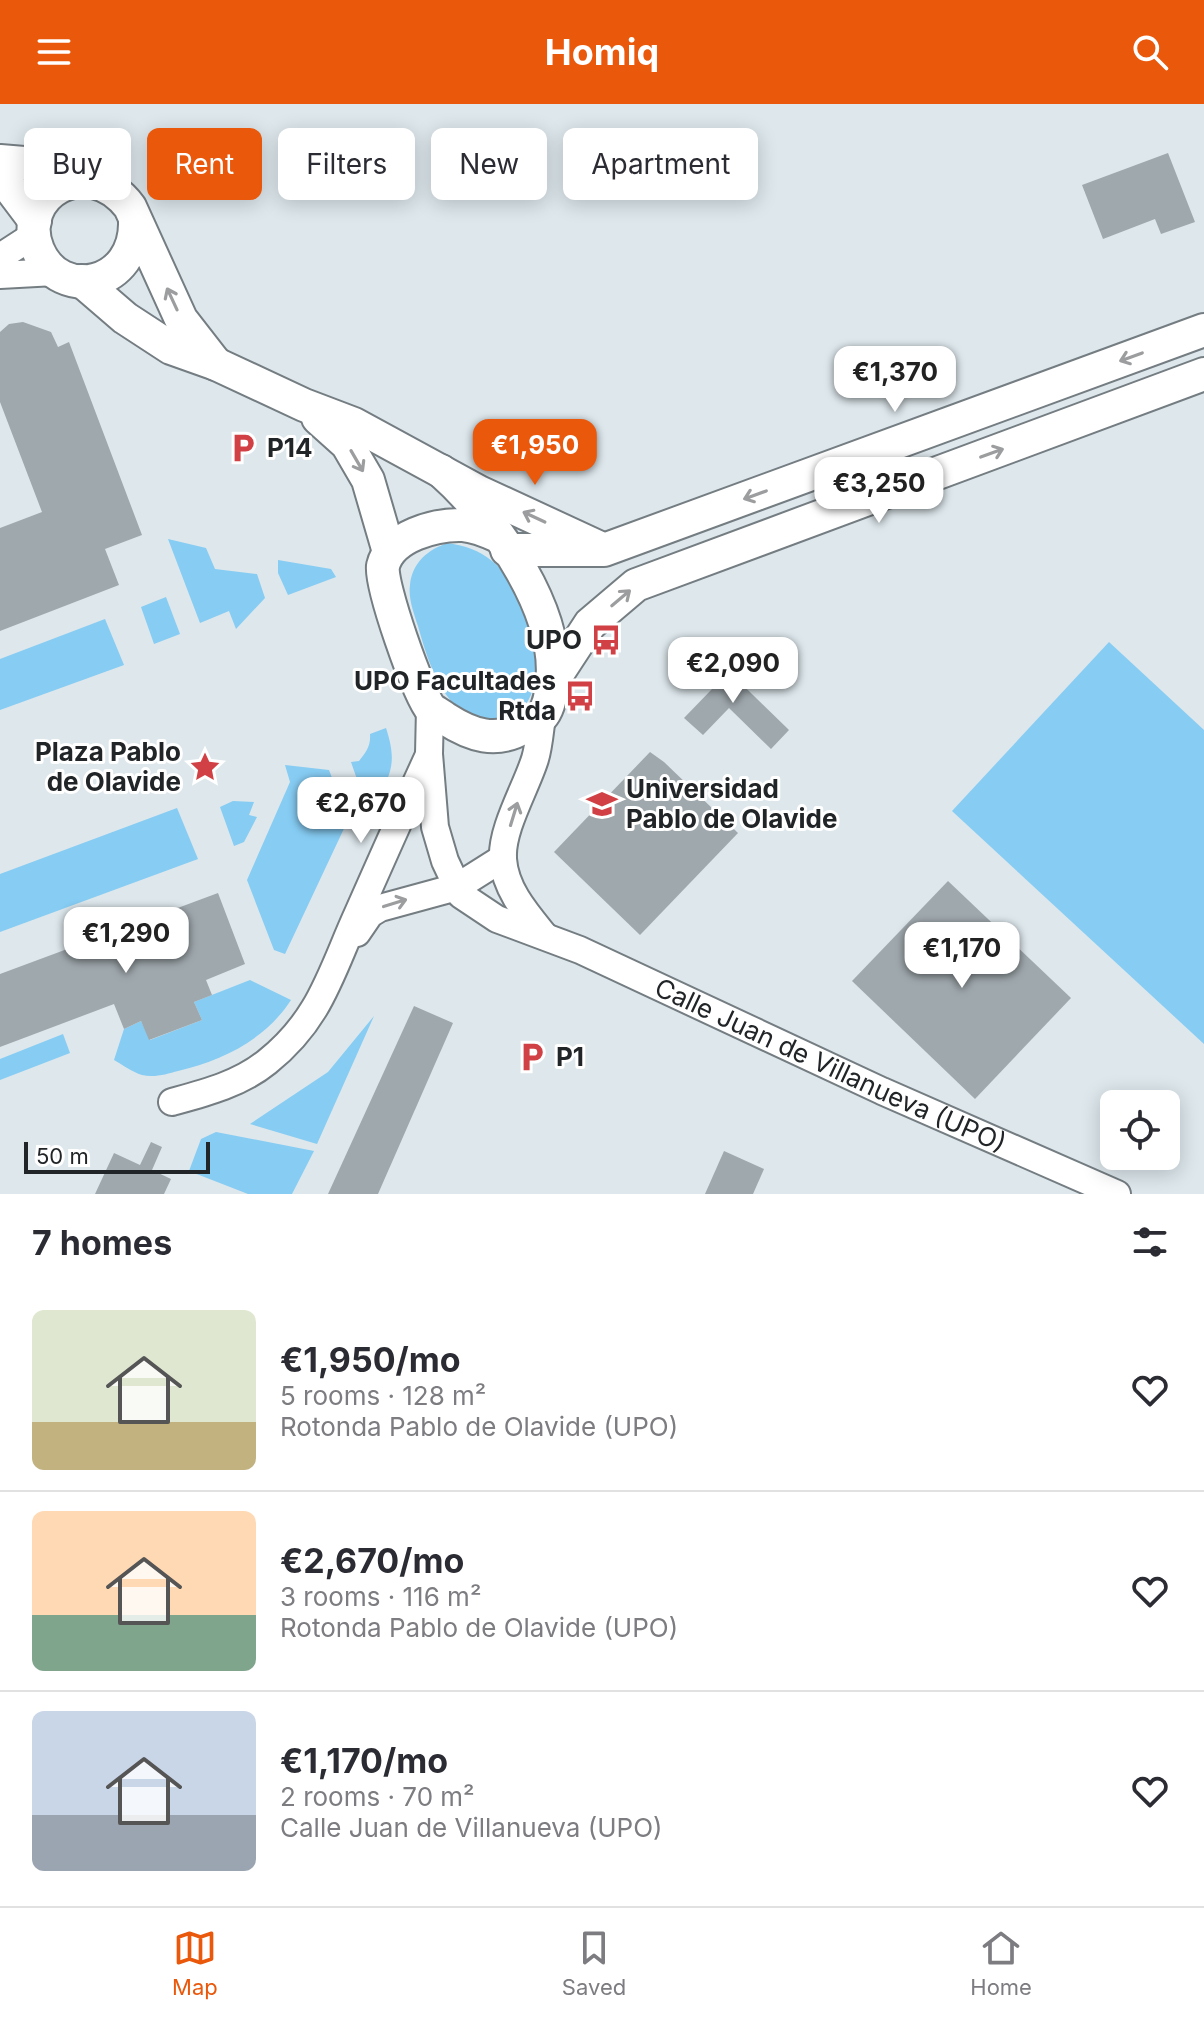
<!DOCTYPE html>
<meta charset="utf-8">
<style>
body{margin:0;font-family:Inter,sans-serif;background:#f7f7f7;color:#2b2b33;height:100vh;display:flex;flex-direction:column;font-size:30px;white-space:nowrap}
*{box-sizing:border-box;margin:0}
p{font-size:26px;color:#7c7c81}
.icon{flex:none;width:44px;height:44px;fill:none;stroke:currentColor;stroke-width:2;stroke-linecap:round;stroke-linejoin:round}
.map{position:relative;height:1090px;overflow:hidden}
.drawer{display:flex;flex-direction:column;background:#fff;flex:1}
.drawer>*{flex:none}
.top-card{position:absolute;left:24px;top:24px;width:800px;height:72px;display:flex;gap:16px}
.buttons{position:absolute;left:1100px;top:986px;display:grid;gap:16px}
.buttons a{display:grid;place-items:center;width:80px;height:80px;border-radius:12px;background:#fff;box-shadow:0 4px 20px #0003;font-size:40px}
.scale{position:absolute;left:24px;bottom:20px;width:186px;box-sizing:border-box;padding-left:8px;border:4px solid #222527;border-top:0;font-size:22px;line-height:28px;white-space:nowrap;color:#222527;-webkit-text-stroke:6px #fff;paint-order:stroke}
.price{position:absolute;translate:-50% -68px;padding:0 18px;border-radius:16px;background:#fff;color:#222;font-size:26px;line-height:52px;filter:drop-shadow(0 2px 4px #0008)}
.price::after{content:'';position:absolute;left:50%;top:48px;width:24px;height:18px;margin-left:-12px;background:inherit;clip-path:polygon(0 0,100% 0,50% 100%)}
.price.active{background:#ea580c;color:#fff}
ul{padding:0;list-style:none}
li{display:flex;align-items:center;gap:24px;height:200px;padding:0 32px}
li+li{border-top:2px solid #e1e1e2}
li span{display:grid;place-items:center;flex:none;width:224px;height:160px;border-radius:12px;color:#555}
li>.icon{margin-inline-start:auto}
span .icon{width:96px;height:96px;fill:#fffc;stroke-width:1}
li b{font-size:34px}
h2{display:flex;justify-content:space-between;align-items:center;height:96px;padding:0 32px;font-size:34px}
.chip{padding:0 28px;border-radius:12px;background:#fff;box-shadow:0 4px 20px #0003;font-size:28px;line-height:72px}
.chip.active{background:#ea580c;color:#fff}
header{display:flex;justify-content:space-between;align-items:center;height:104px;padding:0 32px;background:#ea580c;color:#fff;font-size:36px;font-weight:700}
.menu{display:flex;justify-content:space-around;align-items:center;height:112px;border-top:2px solid #e1e1e2;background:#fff;font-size:22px;color:#7c7c81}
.menu a{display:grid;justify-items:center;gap:4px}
.menu .active{color:#ea580c}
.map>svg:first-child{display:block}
.green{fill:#86ccf3}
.building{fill:#9fa8ad}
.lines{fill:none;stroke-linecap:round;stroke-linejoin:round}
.minor-casing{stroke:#747d82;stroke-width:30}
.tertiary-casing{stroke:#747d82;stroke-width:36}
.minor{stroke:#fff;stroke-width:26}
.tertiary{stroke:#fff;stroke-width:32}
.oneway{stroke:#9c9d9e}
.labels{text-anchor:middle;stroke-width:6;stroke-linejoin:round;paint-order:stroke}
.poi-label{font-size:26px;font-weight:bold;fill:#222527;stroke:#fff;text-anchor:start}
.street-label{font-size:26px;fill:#222527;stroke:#fff}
</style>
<header><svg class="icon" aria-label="menu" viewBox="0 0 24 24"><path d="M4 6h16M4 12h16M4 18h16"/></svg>Homiq<svg class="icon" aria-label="search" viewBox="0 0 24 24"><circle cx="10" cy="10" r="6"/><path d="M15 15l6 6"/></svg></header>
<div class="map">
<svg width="1204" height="1090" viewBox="0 0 1204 1090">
<rect width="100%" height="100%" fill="#dde7ec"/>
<g class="green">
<polygon points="168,435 206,444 215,465 257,470 265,494 236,525 229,507 200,519"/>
<path d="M 448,439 C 465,442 479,446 492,457 C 504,467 516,481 523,495 C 536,522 545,582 522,605 C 513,614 504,618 490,617 C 445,615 428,558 418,522 C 414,510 408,494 410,481 C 412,459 428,445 448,439 Z"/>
<polygon points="278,456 331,465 336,473 288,491 278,469"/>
<polygon points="166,493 180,530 154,540 141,503"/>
<polygon points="105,515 124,561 0,606 0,555"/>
<polygon points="1109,538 1204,626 1204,940 952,707"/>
<path d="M 386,624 C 398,661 390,669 375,703 L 366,701 L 351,658 L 359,657 C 366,648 371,642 370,630 Z"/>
<polygon points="285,661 329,666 348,716 285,850 274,846 247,776 290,678"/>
<polygon points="233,697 254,698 249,711 257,713 244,738 234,742 220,703"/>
<polygon points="177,704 198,755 0,828 0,770"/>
<path d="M 250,876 L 291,896 C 265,936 223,956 178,967 C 167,970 154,974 142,971 C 132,968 123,961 114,956 L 124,925 L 141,917 L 150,936 L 202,916 L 194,898 Z"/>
<polygon points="374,912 317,1040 250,1020 328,968"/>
<polygon points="63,930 70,949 0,976 0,955"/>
<polygon points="216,1028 314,1047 292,1090 248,1090 189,1067 201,1035"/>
</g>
<g class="building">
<polygon points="1168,49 1195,118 1161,130 1155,115 1103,135 1082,81"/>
<polygon points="23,218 51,228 58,243 69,238 142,431 105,445 119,481 0,527 0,424 42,408 0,298 0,228 9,220"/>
<polygon points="711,550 789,626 771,645 729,604 703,631 684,614 713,584 695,567"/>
<polygon points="650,648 664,658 738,729 640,831 554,748"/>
<polygon points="948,777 1071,894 975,995 852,877"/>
<polygon points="218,789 245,860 206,876 212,891 194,898 202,916 149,936 141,917 124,925 114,900 0,943 0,870"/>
<polygon points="414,902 453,919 378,1090 328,1090"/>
<polygon points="151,1038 162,1043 152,1066 171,1075 164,1090 95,1090 114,1049 140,1061"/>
<polygon points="724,1047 764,1065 753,1090 705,1090"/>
</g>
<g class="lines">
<g class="minor-casing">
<g id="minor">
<polyline points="0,153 34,131"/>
<polyline points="0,171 55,168"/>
<path id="s1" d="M 430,604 L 429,650 L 435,723 L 445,757 L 461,791 L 497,815 L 580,846 L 882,987 L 1117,1090"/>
<path d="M 542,612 C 540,626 539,642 535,655 C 526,684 501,725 503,755 C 505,785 526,809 544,831"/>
<polyline points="357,829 370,810 380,804 457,783 503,754"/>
<path d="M 172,998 C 205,989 240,980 267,958 C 321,915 331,868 358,809 C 381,757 404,705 428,653"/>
</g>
</g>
<g class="tertiary-casing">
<g id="tertiary">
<polyline points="0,57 24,59 77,76"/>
<polyline points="0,74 7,80 35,117"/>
<path d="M 135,117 C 137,182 60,199 38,146 C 15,91 88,47 130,103 L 181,215 L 216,260"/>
<polyline points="82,177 125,214 171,244 216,260 304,301 354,320 479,388 598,443"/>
<polyline points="318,314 347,340 368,376 389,448"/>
<path d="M 441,367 C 495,415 565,511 551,587 C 550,595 547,608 540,614 C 535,618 529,620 524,623 C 496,640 471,631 446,615 C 442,612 435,608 431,605 C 419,592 379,478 383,462 C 390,432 436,420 463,421 C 475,422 487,427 498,432"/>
<polyline points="507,446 604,446 1204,226"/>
<polyline points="554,575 590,520 636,481 1204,270"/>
</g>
</g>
<use href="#minor" class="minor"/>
<use href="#tertiary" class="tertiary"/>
</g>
<defs><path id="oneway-shaft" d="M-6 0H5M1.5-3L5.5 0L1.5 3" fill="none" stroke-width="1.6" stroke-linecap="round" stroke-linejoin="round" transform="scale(2)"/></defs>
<g class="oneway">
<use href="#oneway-shaft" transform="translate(172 195) rotate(-115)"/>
<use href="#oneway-shaft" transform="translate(1131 253) rotate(160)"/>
<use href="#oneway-shaft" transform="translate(992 349) rotate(-20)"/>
<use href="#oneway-shaft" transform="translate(357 357) rotate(60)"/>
<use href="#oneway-shaft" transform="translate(755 391) rotate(160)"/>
<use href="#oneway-shaft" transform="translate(534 413) rotate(-155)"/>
<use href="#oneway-shaft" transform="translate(621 494) rotate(-40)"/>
<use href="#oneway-shaft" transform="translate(514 710) rotate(-73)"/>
<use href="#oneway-shaft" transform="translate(395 799) rotate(-17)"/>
</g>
<defs>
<g id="parking-bare" transform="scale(2.4)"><path d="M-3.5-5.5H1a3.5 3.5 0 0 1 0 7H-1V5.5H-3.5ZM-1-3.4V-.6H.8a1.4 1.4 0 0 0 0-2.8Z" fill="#d04044" stroke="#fff" stroke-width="2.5" paint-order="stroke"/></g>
<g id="bus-bare" transform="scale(2.4)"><path d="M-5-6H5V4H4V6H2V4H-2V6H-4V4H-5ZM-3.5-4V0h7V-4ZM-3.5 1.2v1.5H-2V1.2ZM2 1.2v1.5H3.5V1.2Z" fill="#d04044" stroke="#fff" stroke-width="2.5" paint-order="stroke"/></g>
<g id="sight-bare" transform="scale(2.4)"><path d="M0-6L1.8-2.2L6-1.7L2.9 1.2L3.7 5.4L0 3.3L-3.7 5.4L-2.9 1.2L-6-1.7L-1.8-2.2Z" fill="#d04044" stroke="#fff" stroke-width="2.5" paint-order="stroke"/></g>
<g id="university-bare" transform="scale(2.4)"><path d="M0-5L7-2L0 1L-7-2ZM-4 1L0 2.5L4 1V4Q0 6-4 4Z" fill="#d04044" stroke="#fff" stroke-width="2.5" paint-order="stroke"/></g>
</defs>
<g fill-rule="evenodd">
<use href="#parking-bare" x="243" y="344"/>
<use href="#bus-bare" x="606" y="536"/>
<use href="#bus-bare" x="580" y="592"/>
<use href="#sight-bare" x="205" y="663"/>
<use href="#university-bare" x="602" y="700"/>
<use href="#parking-bare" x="532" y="953"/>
</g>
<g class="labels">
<g class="poi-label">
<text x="267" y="353">P14</text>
<text x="582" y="545" text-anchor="end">UPO</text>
<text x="556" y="586" text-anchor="end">UPO Facultades<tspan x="556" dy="30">Rtda</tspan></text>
<text x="181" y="657" text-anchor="end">Plaza Pablo<tspan x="181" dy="30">de Olavide</tspan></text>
<text x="626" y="694">Universidad<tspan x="626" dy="30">Pablo de Olavide</tspan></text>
<text x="556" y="962">P1</text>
</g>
<g class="street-label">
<text dy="9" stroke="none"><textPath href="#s1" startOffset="600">Calle Juan de Villanueva (UPO)</textPath></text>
</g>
</g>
</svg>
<div class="buttons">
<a><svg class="icon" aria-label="locate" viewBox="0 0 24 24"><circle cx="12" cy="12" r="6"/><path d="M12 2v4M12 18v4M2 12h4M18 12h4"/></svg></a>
</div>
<div class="scale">50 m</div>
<b class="price" style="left:895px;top:310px">€1,370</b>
<b class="price active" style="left:535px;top:383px">€1,950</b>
<b class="price" style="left:879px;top:421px">€3,250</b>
<b class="price" style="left:733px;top:601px">€2,090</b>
<b class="price" style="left:361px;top:741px">€2,670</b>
<b class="price" style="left:126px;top:871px">€1,290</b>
<b class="price" style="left:962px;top:886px">€1,170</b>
<div class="top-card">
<a class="chip">Buy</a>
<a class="chip active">Rent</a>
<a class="chip">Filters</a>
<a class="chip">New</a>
<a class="chip">Apartment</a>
</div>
</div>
<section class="drawer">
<h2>7 homes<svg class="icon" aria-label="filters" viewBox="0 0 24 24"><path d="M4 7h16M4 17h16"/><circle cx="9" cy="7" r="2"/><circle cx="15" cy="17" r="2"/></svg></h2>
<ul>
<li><span style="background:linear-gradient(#dfe7d0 70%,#c2b280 0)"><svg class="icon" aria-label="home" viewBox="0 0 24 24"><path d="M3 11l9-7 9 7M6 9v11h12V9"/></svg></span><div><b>€1,950/mo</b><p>5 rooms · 128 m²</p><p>Rotonda Pablo de Olavide (UPO)</p></div><svg class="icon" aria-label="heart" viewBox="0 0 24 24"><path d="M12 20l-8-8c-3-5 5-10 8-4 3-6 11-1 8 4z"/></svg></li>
<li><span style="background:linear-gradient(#ffd9b3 65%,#7fa58c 0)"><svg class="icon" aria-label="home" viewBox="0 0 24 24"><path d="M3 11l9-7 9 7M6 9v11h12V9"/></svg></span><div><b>€2,670/mo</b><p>3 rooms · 116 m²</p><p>Rotonda Pablo de Olavide (UPO)</p></div><svg class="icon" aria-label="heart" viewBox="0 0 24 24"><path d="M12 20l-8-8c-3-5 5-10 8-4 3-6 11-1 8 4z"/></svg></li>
<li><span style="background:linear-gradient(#c9d6e8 65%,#9aa5b1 0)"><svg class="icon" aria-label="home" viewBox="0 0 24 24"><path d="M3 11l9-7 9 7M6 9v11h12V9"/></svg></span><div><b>€1,170/mo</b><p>2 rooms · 70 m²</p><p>Calle Juan de Villanueva (UPO)</p></div><svg class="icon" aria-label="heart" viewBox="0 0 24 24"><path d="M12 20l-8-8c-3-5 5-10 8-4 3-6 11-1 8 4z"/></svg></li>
</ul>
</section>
<nav class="menu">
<a class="active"><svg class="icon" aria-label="map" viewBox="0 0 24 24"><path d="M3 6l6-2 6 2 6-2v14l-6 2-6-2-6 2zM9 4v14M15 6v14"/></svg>Map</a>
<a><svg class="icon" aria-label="saved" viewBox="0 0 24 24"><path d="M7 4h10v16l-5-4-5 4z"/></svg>Saved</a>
<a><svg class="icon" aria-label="home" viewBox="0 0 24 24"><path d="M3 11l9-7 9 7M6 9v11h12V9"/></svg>Home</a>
</nav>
